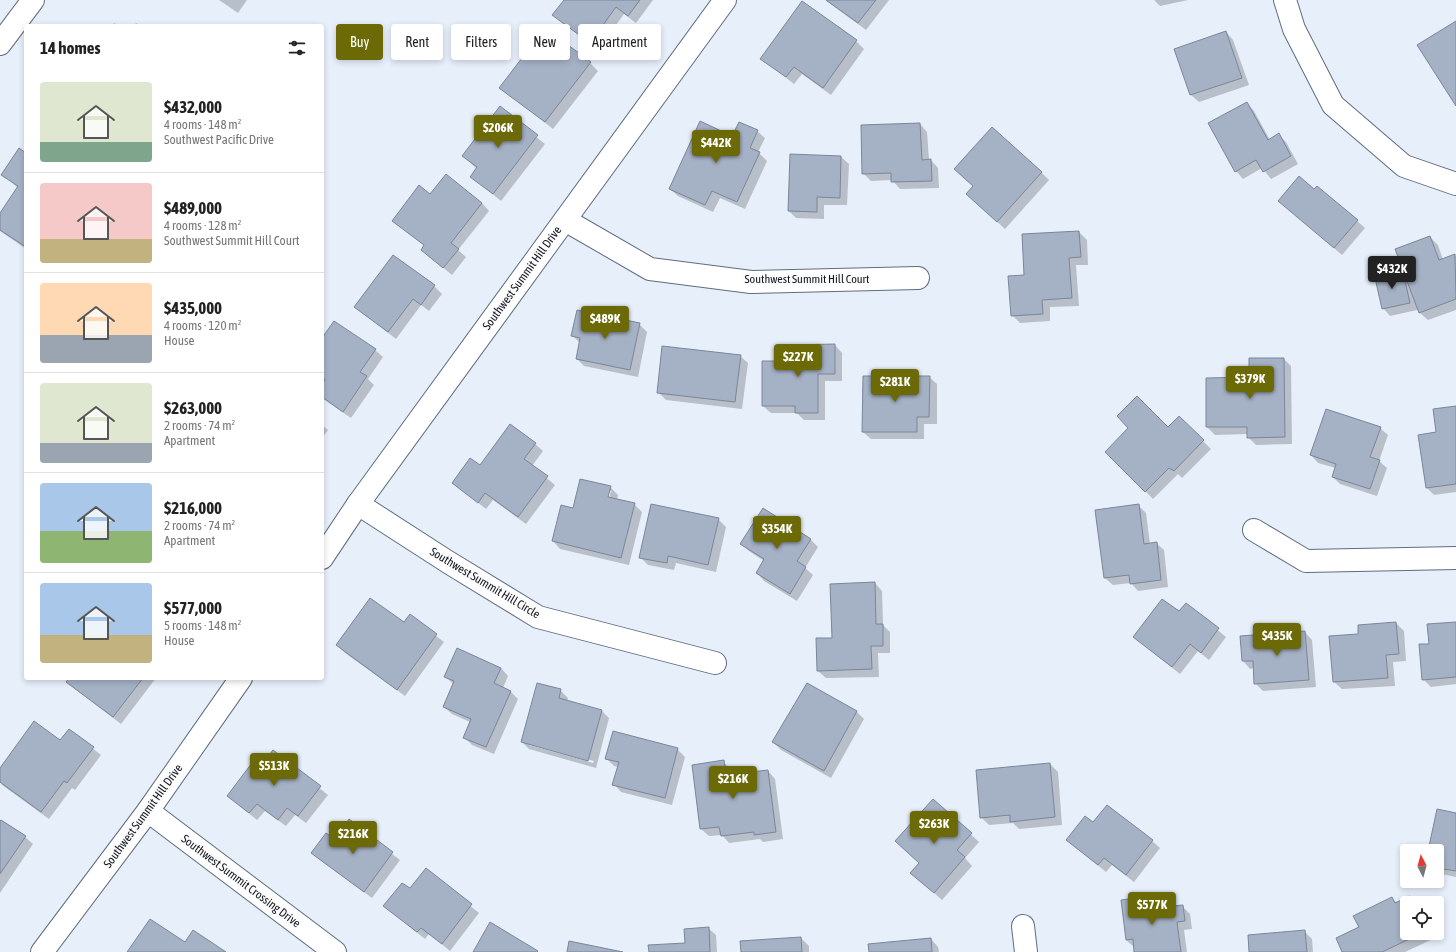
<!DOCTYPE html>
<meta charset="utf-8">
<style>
body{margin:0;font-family:"Asap Condensed",sans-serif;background:#f6f6f6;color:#222;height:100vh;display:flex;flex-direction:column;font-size:15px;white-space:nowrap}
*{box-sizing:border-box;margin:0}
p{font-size:13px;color:#767676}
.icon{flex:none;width:22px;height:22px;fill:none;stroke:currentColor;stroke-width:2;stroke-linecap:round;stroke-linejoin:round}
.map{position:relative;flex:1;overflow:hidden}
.drawer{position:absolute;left:24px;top:24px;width:300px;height:656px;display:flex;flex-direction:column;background:#fff;border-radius:4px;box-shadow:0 2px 6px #0003}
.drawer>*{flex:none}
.hud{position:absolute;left:336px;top:24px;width:380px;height:36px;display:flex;gap:8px}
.needle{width:26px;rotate:354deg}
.buttons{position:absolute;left:1400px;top:844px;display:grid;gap:8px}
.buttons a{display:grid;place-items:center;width:44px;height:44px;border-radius:4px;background:#fff;box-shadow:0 2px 6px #0003;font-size:20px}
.price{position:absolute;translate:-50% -34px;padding:0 9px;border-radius:4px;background:#6b6a06;color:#fff;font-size:13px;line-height:26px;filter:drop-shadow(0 1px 2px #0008)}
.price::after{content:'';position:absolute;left:50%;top:24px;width:12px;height:9px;margin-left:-6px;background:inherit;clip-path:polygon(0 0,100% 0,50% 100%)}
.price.on{background:#222;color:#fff}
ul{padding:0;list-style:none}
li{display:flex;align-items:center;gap:12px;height:100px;padding:0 16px}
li+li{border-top:1px solid #e0e0e0}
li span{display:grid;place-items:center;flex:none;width:112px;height:80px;border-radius:4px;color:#555}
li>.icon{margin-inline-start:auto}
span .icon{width:48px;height:48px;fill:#fffc;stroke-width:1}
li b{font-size:17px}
h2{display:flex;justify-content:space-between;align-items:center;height:48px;padding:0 16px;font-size:17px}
.tag{padding:0 14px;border-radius:4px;background:#fff;box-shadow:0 2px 6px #0003;font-size:14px;line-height:36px}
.tag.on{background:#6b6a06;color:#fff}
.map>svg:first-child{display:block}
.shadow{fill:#0003;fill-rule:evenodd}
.building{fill:#a5b1c5;stroke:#7a8699}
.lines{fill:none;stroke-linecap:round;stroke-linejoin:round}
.street-casing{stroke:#606c7e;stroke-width:24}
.street{stroke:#fff;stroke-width:22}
.labels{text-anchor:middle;stroke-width:4;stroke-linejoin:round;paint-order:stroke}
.street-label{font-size:12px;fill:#12161e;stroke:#fbfbfb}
</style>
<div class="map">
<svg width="1456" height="952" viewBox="0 0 1456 952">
<rect width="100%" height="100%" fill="#e7effb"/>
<g class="shadow">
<polygon points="219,0 247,0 238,13"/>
<polygon points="565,0 653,0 636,23 624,14 598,50 554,15"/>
<polygon points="825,0 889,0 866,30"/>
<polygon points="1154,0 1188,0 1160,6"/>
<polygon points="114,23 119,26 112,26"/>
<polygon points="136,23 141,26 134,26"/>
<polygon points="1226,32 1233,40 1249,85 1199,102 1191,95"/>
<polygon points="856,41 864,49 831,95 802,74 794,84 761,58"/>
<polygon points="590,63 598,71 553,129 501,88"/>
<polygon points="1247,103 1254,111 1270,140 1279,135 1286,142 1298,164 1271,179 1262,168 1243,179 1236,171"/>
<polygon points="500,108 545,144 501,201 471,176 477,169 463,156"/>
<polygon points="920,124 927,132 929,160 931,160 938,168 939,188 900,189 892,180 871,181 863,173"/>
<polygon points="757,131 765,138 758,152 767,161 745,209 720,198 713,212 678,196 670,189 733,137"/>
<polygon points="26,154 26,249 0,231 0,214 18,188 2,174"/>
<polygon points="790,155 841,157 849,164 847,205 824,205 824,219 796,218 789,211"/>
<polygon points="955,169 1041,172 1049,180 1005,229 975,202 974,187"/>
<polygon points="430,195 482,203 489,211 458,250 466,257 452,275 422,250 425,246 393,220"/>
<polygon points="1279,201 1357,221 1365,228 1342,255"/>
<polygon points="1079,232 1087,240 1088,265 1076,265 1079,306 1050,307 1050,321 1020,323 1012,315 1025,276"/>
<polygon points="1430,237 1438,245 1443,260 1455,255 1456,257 1456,310 1428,320 1420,313 1417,304 1417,310 1390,316 1383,308 1403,273 1407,278"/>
<polygon points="434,286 442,294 429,311 421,305 396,339 355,307"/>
<polygon points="639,324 647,332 638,377 584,366 577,359 580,343 573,336"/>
<polygon points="322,340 375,350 383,357 368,379 374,385 351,418 322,398 322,386 325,381 322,379"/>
<polygon points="835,345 842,353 842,381 825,381 825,420 804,420 797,413 771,413 763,406 794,362"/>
<polygon points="740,356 748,363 742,409 666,400 658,392"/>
<polygon points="1284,359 1291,366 1292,444 1256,445 1248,437 1248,434 1215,435 1207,427 1250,378"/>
<polygon points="929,377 937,384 937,424 924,424 924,439 871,439 863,432"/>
<polygon points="1456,407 1456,492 1434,495 1427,488 1437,433"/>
<polygon points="1179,417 1211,449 1182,478 1178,474 1153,499 1106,452 1168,428"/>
<polygon points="322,425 328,430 322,438"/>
<polygon points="1380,428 1388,435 1379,461 1387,468 1377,496 1340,484 1333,477 1336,468 1318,463 1311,455"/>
<polygon points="535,444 543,451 532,466 555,485 526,524 493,500 486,509 453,483 480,467"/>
<path d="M 610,487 L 618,495 L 617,500 L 634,504 L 642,512 L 629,565 L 560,549 L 553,541 L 574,509 ZM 608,491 L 611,491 L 608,502 L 606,502 Z"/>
<polygon points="1138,505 1146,513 1150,544 1156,543 1164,550 1168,587 1138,591 1131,583 1113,585 1105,578"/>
<polygon points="763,510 811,540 818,547 805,568 813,575 797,601 764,581 757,573 764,561 749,551 742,544"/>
<polygon points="718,519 726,527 716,572 676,563 674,570 648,565 640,557"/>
<polygon points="875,583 882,591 883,625 890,632 890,653 878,653 879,677 826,678 818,671 833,639"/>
<polygon points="1186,604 1226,637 1209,660 1198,651 1180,674 1134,637 1179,613"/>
<polygon points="410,616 444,642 405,696 345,653 337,645 404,624"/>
<polygon points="1396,623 1404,631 1406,661 1393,662 1395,686 1342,689 1334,682 1360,635"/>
<polygon points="1456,623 1456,684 1431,687 1423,679 1430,644"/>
<polygon points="1305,632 1312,640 1316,687 1263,691 1255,683 1254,668 1250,669 1243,661"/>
<polygon points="501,668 508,676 503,688 510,691 518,699 494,754 472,745 464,737 470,722 452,714 444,707 454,685 446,677"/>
<polygon points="70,678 156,678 121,724 75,689 68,681"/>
<path d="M 560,690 L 568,698 L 567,701 L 602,711 L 609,718 L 596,768 L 529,749 L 522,742 ZM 529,743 L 594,761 L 593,763 L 529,745 Z"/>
<polygon points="856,711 864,719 831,778 781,750 773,742"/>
<polygon points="69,730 101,755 75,790 72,788 49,819 2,785 0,782 0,770 61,741"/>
<polygon points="677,749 685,757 672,805 621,792 614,784 618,767 614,766 606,758"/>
<polygon points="273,751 328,795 306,823 295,815 286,826 265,811 257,820 228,796 262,766"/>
<polygon points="723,762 731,769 732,776 768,771 775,779 783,839 763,842 760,839 729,843 722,835 709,836 701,829"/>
<polygon points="1050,764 1058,772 1062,825 1019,829 1013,823 989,825 981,817"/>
<polygon points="933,800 979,842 965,858 972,866 942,900 911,873 920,863 896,841"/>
<polygon points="1456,814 1456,877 1437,873 1437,851 1429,851"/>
<polygon points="349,821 400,860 372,898 320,860 312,853 335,840"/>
<polygon points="0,823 25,837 33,844 0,893"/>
<polygon points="1093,823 1152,841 1160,848 1134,882 1112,865 1106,872 1067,840"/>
<polygon points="426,870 479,913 450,951 429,934 425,939 384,906 410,890"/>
<polygon points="1151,897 1158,905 1159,908 1182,906 1190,914 1192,929 1184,930 1187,952 1135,952 1134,947 1126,940"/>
<polygon points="1410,897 1416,903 1407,903 1407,933 1431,933 1433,939 1405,952 1343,952 1360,928 1392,899 1397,903"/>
<polygon points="708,928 716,935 717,952 650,952 686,944"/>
<polygon points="1304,931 1312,939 1313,952 1250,952"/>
<polygon points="801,938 809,946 809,952 742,952"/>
<polygon points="931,939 938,947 939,952 870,952"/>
</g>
<g class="building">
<polygon points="564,0 640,0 628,16 616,7 590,43 552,15"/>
<polygon points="826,0 876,0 858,23"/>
<polygon points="802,1 857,40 823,88 794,67 786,77 760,59"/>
<polygon points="1456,21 1456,106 1417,45"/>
<polygon points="545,28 591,62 545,122 499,88"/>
<polygon points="1226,31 1242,78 1190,95 1174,49"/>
<polygon points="1247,102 1268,140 1279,133 1291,156 1263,172 1256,160 1235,172 1208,123"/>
<polygon points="500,106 538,135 493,194 470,177 477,167 462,156"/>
<polygon points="700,121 732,136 739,122 758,130 750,148 760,152 737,202 712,191 705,205 669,189"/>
<polygon points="920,123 922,160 931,159 932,181 891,182 891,173 862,174 861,125"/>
<polygon points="992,127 1042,172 997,222 966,194 973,186 954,169"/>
<polygon points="19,148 26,153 26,247 0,230 0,213 18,186 1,175"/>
<polygon points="790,154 841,156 840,198 817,197 817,212 788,211"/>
<polygon points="446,174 482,203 451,243 459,249 443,268 421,250 424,245 392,221 419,185 430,194"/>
<polygon points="1299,176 1314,189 1317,186 1358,220 1334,248 1278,201"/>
<polygon points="1079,231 1081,257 1069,258 1072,298 1042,300 1043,314 1011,316 1008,276 1024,275 1022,234"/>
<polygon points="1430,236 1439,260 1455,254 1456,299 1419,313 1395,249"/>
<polygon points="393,255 435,285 421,305 413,299 388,332 354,307"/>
<polygon points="1403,272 1410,303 1382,309 1375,278"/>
<polygon points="577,310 640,323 630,370 576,359 580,338 571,336"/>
<polygon points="334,321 376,349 360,372 367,376 343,412 322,397 322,384 325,380 322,377 322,338"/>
<polygon points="835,344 835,374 818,374 818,413 795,413 795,406 762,406 762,361 793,361 793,345"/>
<polygon points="662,346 741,355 735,402 657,393"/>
<polygon points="1249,358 1284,358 1285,437 1247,438 1247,427 1206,427 1206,378 1249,377"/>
<polygon points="863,376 930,376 929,417 917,417 917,432 862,432"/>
<polygon points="1137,396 1168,427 1179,416 1204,440 1174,471 1169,468 1145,492 1105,452 1128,428 1117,416"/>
<polygon points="1456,406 1456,484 1426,488 1418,435 1436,432 1433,409"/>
<polygon points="1326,409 1381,427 1370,457 1380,460 1370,489 1332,477 1336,464 1310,455"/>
<polygon points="510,424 536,443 524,459 548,476 518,517 485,493 478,503 452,483 470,458 480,465"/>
<polygon points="580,479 611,486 608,497 635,503 621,558 552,541 561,505 573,508"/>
<polygon points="651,504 719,518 708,565 668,556 667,563 639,558"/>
<polygon points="1139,504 1144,544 1157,542 1161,580 1130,584 1129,575 1104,578 1095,510"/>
<polygon points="763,508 811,539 797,561 806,567 790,594 756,573 764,559 740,544"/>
<polygon points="875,582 876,624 883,624 883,646 871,646 872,669 817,671 816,638 832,638 830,584"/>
<polygon points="370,598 404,622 410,614 437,634 397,690 336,645"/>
<polygon points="1162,599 1179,611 1186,603 1219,628 1201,653 1190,644 1172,667 1133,637"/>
<polygon points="1396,622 1399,654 1386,655 1388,678 1333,682 1329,636 1358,634 1358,625"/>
<polygon points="1456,622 1456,677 1422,680 1419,644 1429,644 1427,624"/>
<polygon points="1305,631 1309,680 1254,684 1253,661 1242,661 1240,636"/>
<polygon points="457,648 501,668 494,683 511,691 486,747 463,738 471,719 443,707 454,681 444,677"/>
<polygon points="69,678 143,678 113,717 66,682"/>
<polygon points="537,683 561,689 559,698 602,710 588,761 521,742"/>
<polygon points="807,683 857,711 824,771 772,742"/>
<polygon points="34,721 60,740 69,729 94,747 67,783 64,781 41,812 0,782 0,768"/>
<polygon points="613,731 678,748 665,798 612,785 619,762 605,759"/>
<polygon points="273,750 321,786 298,816 287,808 278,820 257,804 249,813 227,796 255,759 262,764"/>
<polygon points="724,760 726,775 768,770 776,832 754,835 754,832 721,836 719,827 700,829 692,765"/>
<polygon points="1050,763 1055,817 1010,822 1010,815 980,818 976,770"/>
<polygon points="933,799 972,833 957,850 965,857 934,893 910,873 919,863 895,841"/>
<polygon points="1107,805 1153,840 1126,875 1104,858 1098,865 1066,840 1085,816 1093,822"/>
<polygon points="1437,809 1456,813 1456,871 1437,868 1437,851 1428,851"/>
<polygon points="349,819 393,852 364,892 311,853 326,833 335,839"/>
<polygon points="1,820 26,836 0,874 0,821"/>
<polygon points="426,868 472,904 442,944 421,928 417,932 383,906 402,883 410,888"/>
<polygon points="1151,896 1152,908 1183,905 1185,921 1177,922 1181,952 1134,952 1133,939 1126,940 1121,900"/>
<polygon points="1410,896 1413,903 1407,903 1407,933 1422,933 1382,952 1342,952 1336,938 1359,927 1353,916 1392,897 1395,903"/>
<polygon points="150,919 185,942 193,930 226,952 127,952"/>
<polygon points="490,922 538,951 537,952 473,952"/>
<polygon points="709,927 710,952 649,952 648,945 685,943 684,929"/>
<polygon points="1305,930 1307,952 1249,952 1248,935"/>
<polygon points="801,937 802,952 741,952 740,941"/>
<polygon points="931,938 932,952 869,952 868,944"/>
<polygon points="569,941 623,952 567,952"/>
</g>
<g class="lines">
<g class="street-casing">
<g id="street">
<polyline points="1285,0 1294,29 1333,105 1404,166 1456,184"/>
<polyline points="0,44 33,0"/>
<polyline points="565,220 650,269 751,282 918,278"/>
<polyline points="358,504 448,562 538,617 715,663"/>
<polyline points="1254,530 1306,561 1456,558"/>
<polyline points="322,558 358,504 725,0"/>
<polyline points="148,811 335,952"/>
<polyline points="1023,926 1026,952"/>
<polyline points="42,952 148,811 241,678"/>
</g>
</g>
<use href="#street" class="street"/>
</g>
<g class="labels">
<g class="street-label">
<text transform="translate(522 278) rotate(-54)" y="4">Southwest Summit Hill Drive</text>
<text x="807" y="283">Southwest Summit Hill Court</text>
<text transform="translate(485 583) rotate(31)" y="4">Southwest Summit Hill Circle</text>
<text transform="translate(143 816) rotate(-54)" y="4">Southwest Summit Hill Drive</text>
<text transform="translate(241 881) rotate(37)" y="4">Southwest Summit Crossing Drive</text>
</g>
</g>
</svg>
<div class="buttons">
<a><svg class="needle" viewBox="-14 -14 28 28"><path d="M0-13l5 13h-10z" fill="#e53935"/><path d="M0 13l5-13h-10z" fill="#767676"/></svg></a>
<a><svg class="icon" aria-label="locate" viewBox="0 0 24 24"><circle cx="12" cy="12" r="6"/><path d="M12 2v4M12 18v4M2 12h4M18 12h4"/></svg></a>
</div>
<b class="price" style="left:498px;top:149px">$206K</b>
<b class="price" style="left:716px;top:164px">$442K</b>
<b class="price on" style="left:1392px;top:290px">$432K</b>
<b class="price" style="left:605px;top:340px">$489K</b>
<b class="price" style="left:798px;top:378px">$227K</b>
<b class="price" style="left:1250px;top:400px">$379K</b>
<b class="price" style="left:895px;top:403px">$281K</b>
<b class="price" style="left:777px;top:550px">$354K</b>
<b class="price" style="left:1277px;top:657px">$435K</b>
<b class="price" style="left:274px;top:787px">$513K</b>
<b class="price" style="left:733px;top:800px">$216K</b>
<b class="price" style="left:934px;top:845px">$263K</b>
<b class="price" style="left:353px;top:855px">$216K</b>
<b class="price" style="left:1152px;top:926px">$577K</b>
<div class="hud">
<a class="tag on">Buy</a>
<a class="tag">Rent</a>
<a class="tag">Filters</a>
<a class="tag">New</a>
<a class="tag">Apartment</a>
</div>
<section class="drawer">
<h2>14 homes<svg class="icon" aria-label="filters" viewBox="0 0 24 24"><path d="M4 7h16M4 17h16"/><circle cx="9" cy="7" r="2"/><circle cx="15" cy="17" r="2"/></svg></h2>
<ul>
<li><span style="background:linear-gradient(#dfe7d0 75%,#7fa58c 0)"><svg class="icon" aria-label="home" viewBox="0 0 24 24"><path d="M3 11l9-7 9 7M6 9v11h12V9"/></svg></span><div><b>$432,000</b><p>4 rooms · 148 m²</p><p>Southwest Pacific Drive</p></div></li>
<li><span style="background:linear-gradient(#f6c9c9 70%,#c2b280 0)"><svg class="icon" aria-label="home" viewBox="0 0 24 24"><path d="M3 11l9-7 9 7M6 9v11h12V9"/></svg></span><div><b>$489,000</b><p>4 rooms · 128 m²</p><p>Southwest Summit Hill Court</p></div></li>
<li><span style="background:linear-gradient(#ffd9b3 65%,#9aa5b1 0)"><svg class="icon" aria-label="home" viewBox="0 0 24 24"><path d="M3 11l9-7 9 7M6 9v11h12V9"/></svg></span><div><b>$435,000</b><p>4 rooms · 120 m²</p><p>House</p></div></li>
<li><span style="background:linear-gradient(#dfe7d0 75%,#9aa5b1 0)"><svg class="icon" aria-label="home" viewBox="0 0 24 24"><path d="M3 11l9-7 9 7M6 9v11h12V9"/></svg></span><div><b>$263,000</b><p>2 rooms · 74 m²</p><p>Apartment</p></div></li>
<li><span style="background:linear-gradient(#a9c7e8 60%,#8fb573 0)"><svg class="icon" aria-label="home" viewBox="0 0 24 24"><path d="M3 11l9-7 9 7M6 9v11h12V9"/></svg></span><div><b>$216,000</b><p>2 rooms · 74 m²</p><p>Apartment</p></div></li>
<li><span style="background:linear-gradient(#a9c7e8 65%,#c2b280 0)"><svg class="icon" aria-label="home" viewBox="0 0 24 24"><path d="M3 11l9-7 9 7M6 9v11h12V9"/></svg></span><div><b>$577,000</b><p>5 rooms · 148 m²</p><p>House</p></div></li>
</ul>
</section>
</div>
